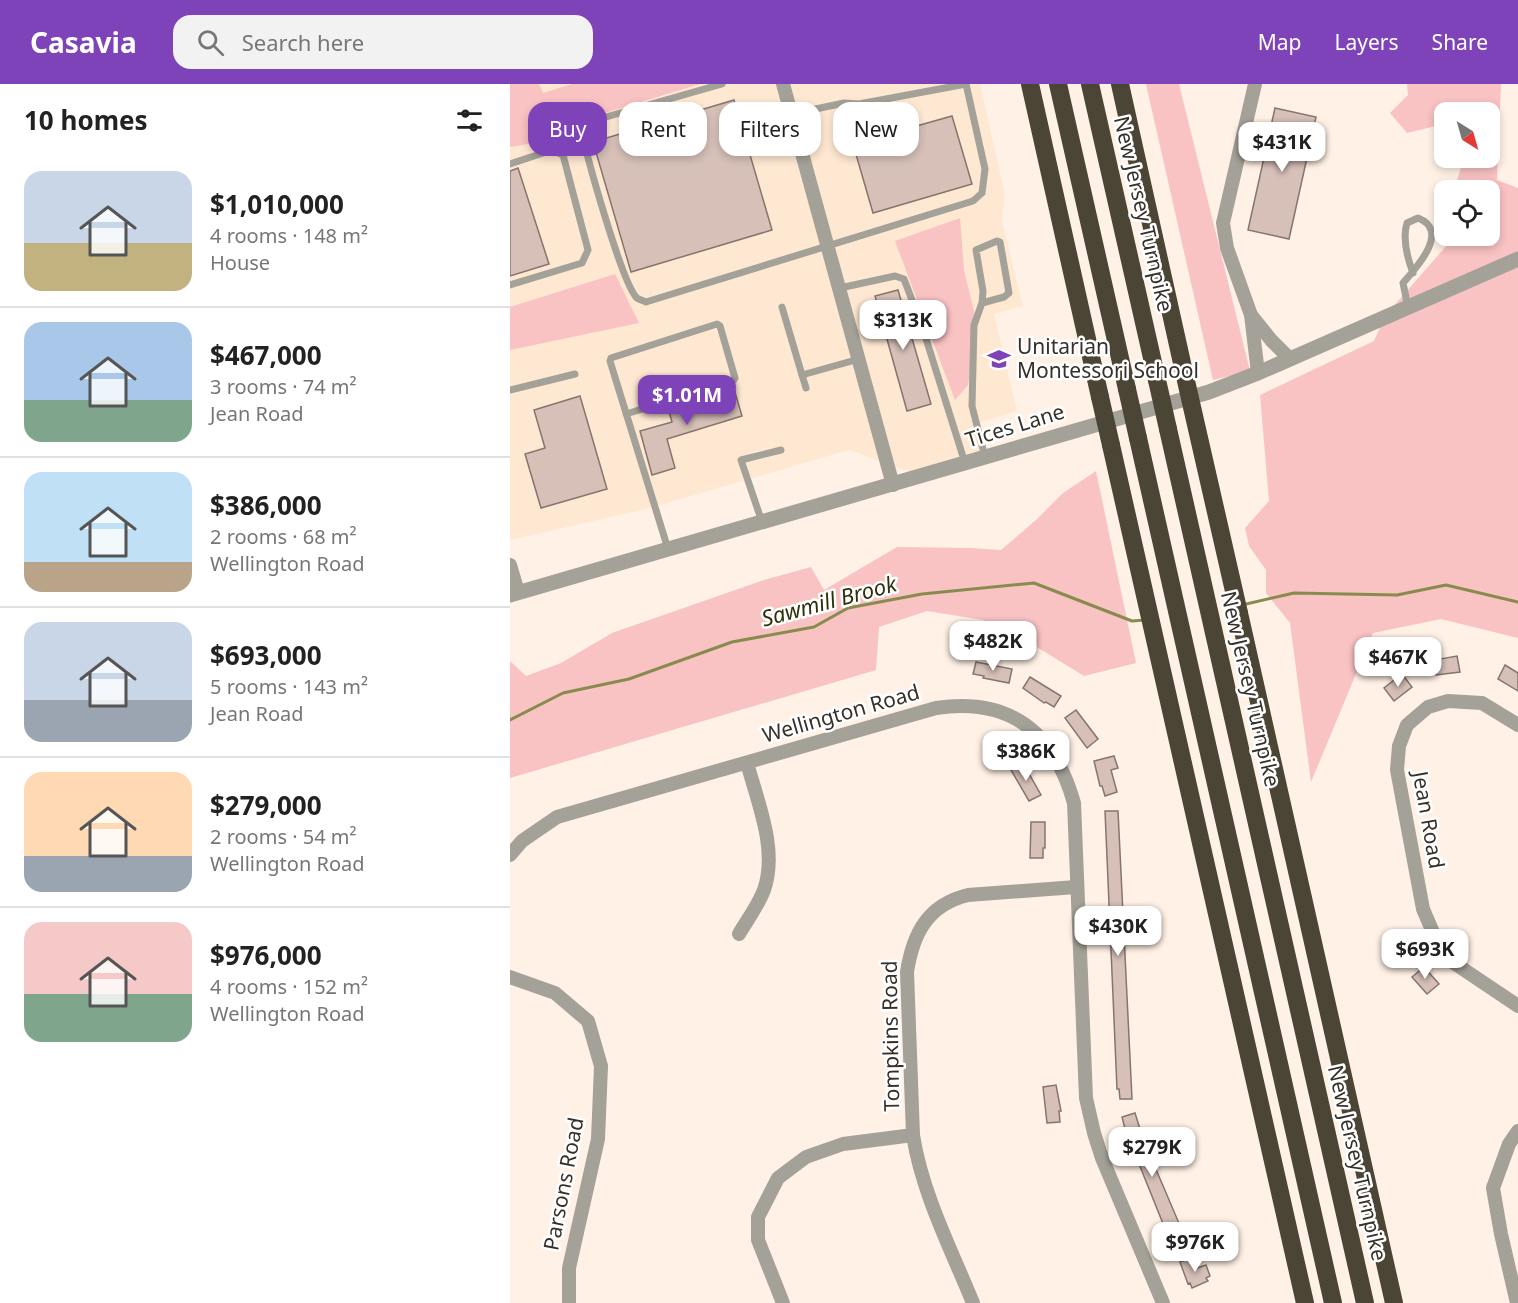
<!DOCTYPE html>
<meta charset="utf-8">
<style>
body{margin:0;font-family:"Noto Sans",sans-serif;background:#f2f2f2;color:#222;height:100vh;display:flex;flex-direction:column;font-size:22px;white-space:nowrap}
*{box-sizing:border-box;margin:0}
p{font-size:20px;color:#767676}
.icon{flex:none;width:33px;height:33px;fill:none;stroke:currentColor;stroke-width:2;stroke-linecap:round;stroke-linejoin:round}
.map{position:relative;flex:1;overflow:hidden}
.details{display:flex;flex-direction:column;background:#fff;width:510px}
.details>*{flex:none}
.banner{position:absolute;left:18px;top:18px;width:570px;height:54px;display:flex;gap:12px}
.needle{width:39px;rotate:143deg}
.buttons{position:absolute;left:924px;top:18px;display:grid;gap:12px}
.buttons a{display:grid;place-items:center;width:66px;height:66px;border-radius:12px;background:#fff;box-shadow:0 3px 9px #0003;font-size:30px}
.price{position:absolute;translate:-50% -51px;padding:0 14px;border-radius:12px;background:#fff;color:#222;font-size:20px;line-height:39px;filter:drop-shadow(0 2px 3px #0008)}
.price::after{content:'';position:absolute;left:50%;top:36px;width:18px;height:14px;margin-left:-9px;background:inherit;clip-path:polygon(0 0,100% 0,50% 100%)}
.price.current{background:#7e43b9;color:#fff}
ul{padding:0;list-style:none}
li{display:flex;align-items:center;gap:18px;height:150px;padding:0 24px}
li+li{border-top:2px solid #e0e0e0}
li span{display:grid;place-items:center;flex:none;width:168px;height:120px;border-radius:18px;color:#555}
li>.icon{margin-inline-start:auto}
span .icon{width:72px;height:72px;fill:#fffc;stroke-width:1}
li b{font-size:26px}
h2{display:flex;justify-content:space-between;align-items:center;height:72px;padding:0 24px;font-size:26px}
.chip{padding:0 21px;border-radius:18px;background:#fff;box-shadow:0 3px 9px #0003;font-size:21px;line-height:54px}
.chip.current{background:#7e43b9;color:#fff}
header{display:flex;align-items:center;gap:36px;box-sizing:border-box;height:84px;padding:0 30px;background:#7e43b9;color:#fff}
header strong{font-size:28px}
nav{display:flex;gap:33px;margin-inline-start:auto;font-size:21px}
.search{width:420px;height:54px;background:#f2f2f2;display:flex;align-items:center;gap:15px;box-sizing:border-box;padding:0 21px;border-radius:18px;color:#767676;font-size:22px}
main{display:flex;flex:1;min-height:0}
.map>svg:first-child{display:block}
.built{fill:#fee8d2}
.green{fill:#f9c2c3}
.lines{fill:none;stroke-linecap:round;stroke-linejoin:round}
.stream{stroke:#878c4e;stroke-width:3}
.building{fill:#d6c0b8;stroke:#88746d;stroke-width:1.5}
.service{stroke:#a4a198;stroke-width:7}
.minor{stroke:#a4a198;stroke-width:14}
.tertiary{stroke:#a4a198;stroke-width:15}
.motorway{stroke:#4b4535;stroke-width:18}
.motorway-bridge{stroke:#4b4535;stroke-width:18}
.labels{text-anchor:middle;stroke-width:5;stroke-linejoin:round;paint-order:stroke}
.street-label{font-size:21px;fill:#36302a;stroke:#fff}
.poi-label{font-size:21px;fill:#36302a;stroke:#fff;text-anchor:start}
.water-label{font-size:22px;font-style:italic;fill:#2d300a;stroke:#fff}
</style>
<header>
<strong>Casavia</strong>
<div class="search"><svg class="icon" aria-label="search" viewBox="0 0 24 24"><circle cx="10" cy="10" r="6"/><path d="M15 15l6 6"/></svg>Search here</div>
<nav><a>Map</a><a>Layers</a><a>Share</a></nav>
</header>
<main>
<section class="details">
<h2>10 homes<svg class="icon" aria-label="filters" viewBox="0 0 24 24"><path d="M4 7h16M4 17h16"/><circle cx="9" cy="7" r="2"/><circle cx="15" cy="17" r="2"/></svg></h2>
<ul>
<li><span style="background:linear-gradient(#c9d6e8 60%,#c2b280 0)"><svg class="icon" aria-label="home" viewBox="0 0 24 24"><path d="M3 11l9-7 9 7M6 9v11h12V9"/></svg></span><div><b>$1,010,000</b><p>4 rooms · 148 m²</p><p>House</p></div></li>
<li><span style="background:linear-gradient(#a9c7e8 65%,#7fa58c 0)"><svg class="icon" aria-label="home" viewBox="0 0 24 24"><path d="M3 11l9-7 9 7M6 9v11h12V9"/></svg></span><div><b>$467,000</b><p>3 rooms · 74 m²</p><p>Jean Road</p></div></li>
<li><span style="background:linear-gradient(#bfe0f5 75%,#b9a48a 0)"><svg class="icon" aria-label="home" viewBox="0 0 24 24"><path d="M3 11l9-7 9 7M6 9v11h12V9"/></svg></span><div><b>$386,000</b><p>2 rooms · 68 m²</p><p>Wellington Road</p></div></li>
<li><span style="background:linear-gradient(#c9d6e8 65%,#9aa5b1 0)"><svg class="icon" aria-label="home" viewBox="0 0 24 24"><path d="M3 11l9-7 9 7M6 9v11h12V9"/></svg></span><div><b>$693,000</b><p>5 rooms · 143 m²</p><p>Jean Road</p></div></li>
<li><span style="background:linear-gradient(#ffd9b3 70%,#9aa5b1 0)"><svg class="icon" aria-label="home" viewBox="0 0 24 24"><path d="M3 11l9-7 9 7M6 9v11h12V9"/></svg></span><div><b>$279,000</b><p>2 rooms · 54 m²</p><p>Wellington Road</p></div></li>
<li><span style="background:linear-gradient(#f6c9c9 60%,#7fa58c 0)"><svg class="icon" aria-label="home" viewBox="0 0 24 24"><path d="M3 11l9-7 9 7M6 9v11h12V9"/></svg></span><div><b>$976,000</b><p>4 rooms · 152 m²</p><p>Wellington Road</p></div></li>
</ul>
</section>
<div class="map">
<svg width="1008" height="1219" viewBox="0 0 1008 1219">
<rect width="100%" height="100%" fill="#fff1e5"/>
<polygon class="built" points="0,0 470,0 495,111 492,137 513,222 484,230 507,327 465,340 472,372 409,391 339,366 140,424 0,456"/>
<g class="green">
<polygon points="0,0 29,0 33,9 62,0 190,0 72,36 55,54 0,63"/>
<polygon points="636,0 669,0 740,287 703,296"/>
<polygon points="897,0 991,0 987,96 1008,104 1008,554 931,535 863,549 801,698 780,539 756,509 756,486 739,462 735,444 759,417 750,311 864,257 875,232 945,152 980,152 980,106 949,106 945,103 954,74 980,74 980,28 934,28 934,40 897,49 880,29 898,11"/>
<polygon points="450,134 454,186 467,240 458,301 445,316 385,157"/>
<polygon points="105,190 129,239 0,266 0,223"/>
<polygon points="586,387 626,579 574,592 517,557 473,536 417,527 369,543 366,586 0,694 0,577 16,592 51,579 102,549 254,496 301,483 314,506 387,463 461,464 491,466 526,436 553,409"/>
</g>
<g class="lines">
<g class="stream">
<polyline points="732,521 784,509 887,511 936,501 1008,518"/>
<polyline points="0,636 53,609 119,595 222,558 304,543 338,524 412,510 524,499 622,537 635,536"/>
</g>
</g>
<g class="building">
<polygon points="224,16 262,146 121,188 83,58"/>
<polygon points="765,24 806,33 779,155 738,146"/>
<polygon points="442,32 462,100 363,129 343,60"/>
<polygon points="8,84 39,180 0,192 0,87"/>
<polygon points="388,206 421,320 397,327 365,212"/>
<polygon points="224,305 232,332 157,355 165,384 142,391 130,347 162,338 158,324"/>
<polygon points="70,312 97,405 31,424 15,370 35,364 24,326"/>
<polygon points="947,572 950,588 926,591 924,576"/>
<polygon points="466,578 502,585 499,599 473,594 474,592 463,590"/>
<polygon points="995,581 1008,589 1008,607 988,595"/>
<polygon points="892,590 902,603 884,617 874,604"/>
<polygon points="520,593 551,612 544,623 536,618 534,619 513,604"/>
<polygon points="566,626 588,655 577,664 555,634"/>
<polygon points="604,672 608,684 601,686 607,708 595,712 592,702 590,702 584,677"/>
<polygon points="513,679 531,711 519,717 501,686"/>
<polygon points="595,727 608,727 622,1015 610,1015 609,1005 607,1005"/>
<polygon points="521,738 535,738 535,764 533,764 533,774 520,774"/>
<polygon points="914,883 929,900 917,910 902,893"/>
<polygon points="546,1001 551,1027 549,1027 550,1038 537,1039 533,1003"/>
<polygon points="625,1029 640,1077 642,1076 674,1151 660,1157 615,1045 612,1033"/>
<polygon points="682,1173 687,1184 696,1181 700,1192 696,1194 698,1197 682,1204 680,1199 678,1200 670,1178"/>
</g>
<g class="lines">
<g class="service">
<path d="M 212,0 L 75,39 L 72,47 C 76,71 113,202 127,214 C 129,216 133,216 136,218 L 463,117 L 472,109 L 475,85 L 456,0"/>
<polyline points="282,30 334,19 349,20 456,0"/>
<polyline points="0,80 42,66 53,71 78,166 72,179 0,201"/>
<polyline points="330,204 385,192 394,195 413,245 455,379"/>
<polyline points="472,219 473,207 466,166 487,157 490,158 499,209 494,213 472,219 464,241 462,322 475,373"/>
<polyline points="272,223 292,291 349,275"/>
<path d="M 898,223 L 893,199 C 906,184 941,147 908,134 L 897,139 C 892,155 897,173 903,189"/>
<polyline points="292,291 296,304"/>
<polyline points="0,306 65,290"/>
<polyline points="116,330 223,297 225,294 210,242 207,240 101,274 100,277 158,465"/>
<polyline points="252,438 231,376 271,366"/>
</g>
<g class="minor">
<polyline points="273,0 383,401"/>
<polyline points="741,231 717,164 713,139 745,0"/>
<polyline points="748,289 741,231 761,256 780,275"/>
<polyline points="0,481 8,508"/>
<polyline points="1008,641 972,619 938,617 918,623 897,641 889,662 887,686 913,825 925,853 944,879 1008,922"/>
<path d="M 0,771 L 12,757 L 47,733 L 426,624 C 500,613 544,648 564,719 L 576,1014 L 584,1049 L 592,1074 L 653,1219"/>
<path d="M 229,850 C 237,836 248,822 254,806 C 268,766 248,719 237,679"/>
<polyline points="0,893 45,909 78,937 91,982 88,1055 59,1184 59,1219"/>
<polyline points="273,1219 248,1156 248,1133 268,1094 296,1073 333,1060 403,1051"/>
<path d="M 463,1219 C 441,1165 412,1109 403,1051 L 397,888 C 403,850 417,821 458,811 L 566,803"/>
<polyline points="1007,1219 991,1150 983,1104 999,1060 1008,1047"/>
</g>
<polyline class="tertiary" points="0,511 699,308 748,289 1008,175"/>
<g class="motorway">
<polyline points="520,0 590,313"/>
<polyline points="548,0 617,305"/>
<polyline points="580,0 647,296"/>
<polyline points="610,0 674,288"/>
<polyline points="658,345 855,1219"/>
<polyline points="628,354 823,1219"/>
<polyline points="601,361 795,1219"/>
<polyline points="729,529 884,1219"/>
</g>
<g class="motorway-bridge">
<polyline points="674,288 729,529"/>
<polyline points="647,296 658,345"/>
<polyline points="617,305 628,354"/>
<polyline points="590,313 601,361"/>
</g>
</g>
<defs>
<g id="school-bare" transform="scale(1.8)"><path d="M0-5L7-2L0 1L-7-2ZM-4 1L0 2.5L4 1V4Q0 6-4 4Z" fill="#7e43b9" stroke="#fff" stroke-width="2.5" paint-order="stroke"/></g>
</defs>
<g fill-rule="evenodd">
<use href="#school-bare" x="489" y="275"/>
</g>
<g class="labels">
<g class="street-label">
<text transform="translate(633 130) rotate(77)" y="7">New Jersey Turnpike</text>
<text transform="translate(505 342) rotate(-17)" y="7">Tices Lane</text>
<text transform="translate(740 605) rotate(77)" y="7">New Jersey Turnpike</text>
<text transform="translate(331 630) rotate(-16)" y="7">Wellington Road</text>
<text transform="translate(918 736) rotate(80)" y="7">Jean Road</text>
<text transform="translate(381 952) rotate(-91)" y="7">Tompkins Road</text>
<text transform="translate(847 1079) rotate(77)" y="7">New Jersey Turnpike</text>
<text transform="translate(54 1100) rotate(-79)" y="7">Parsons Road</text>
</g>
<g class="poi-label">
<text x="507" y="270">Unitarian<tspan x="507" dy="24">Montessori School</tspan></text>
</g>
<g class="water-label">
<text transform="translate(319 517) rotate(-15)" y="8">Sawmill Brook</text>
</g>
</g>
</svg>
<div class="buttons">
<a><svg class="needle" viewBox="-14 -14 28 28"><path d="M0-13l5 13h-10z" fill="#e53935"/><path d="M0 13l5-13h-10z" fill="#767676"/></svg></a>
<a><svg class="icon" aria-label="locate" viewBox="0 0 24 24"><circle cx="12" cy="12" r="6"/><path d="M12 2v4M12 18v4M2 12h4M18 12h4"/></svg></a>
</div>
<b class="price" style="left:772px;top:89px">$431K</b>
<b class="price" style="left:393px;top:267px">$313K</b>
<b class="price current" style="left:177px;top:342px">$1.01M</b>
<b class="price" style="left:483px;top:588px">$482K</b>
<b class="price" style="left:888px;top:604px">$467K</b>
<b class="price" style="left:516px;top:698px">$386K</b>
<b class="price" style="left:608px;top:873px">$430K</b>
<b class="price" style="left:915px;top:896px">$693K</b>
<b class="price" style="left:642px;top:1094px">$279K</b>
<b class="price" style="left:685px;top:1189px">$976K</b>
<div class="banner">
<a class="chip current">Buy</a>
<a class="chip">Rent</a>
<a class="chip">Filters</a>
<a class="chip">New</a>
</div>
</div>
</main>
